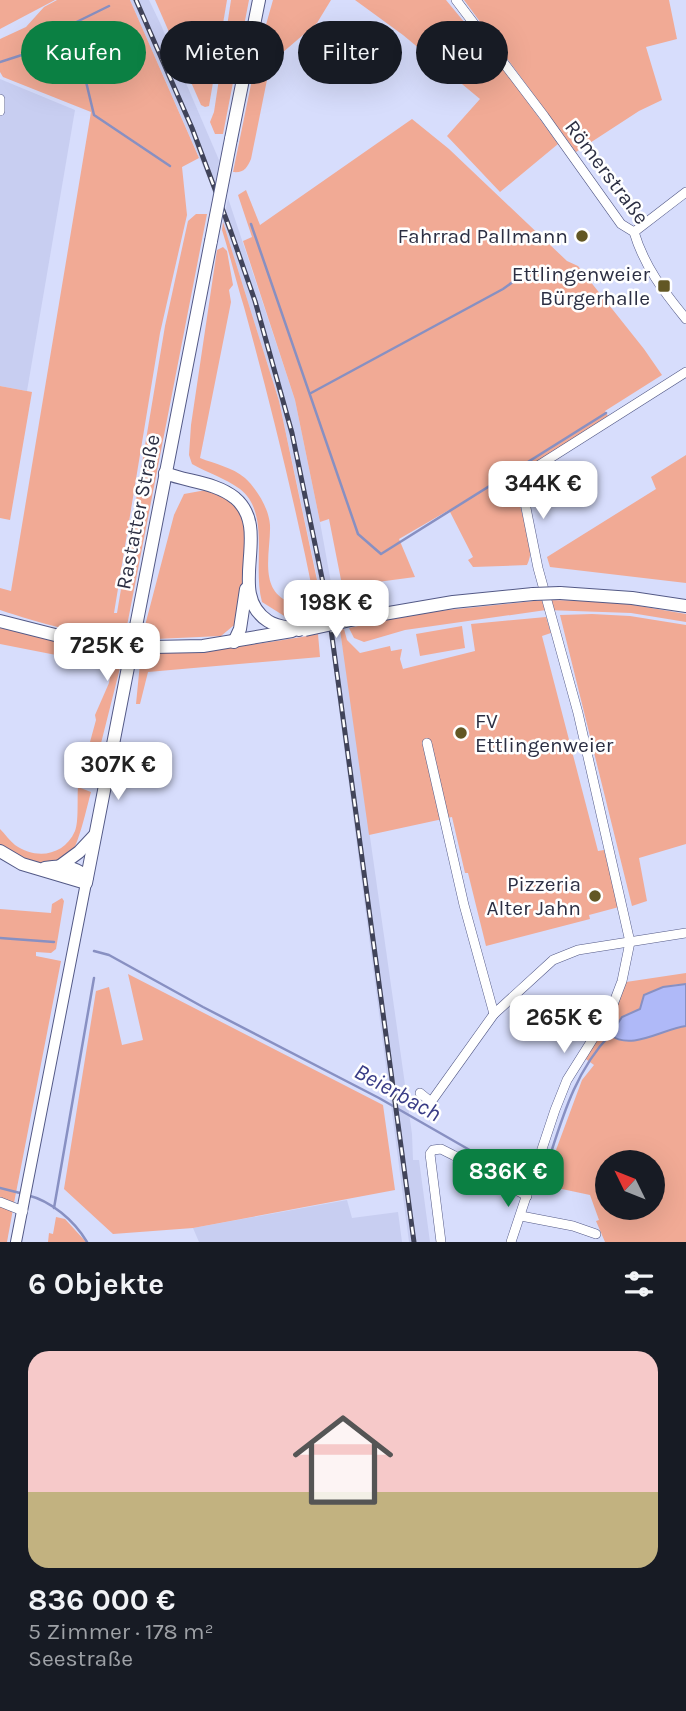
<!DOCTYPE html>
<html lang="de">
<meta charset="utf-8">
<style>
body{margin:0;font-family:Karla,sans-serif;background:#20242c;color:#f1f3f6;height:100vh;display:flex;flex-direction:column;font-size:26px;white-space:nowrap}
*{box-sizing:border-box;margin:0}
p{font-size:23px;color:#9ea1a6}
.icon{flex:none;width:38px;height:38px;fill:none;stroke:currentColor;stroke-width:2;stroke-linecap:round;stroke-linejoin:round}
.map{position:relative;height:1242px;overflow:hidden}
.panel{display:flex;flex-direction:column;background:#171b24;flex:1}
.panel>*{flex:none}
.hud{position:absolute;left:21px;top:21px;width:644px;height:63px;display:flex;gap:14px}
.needle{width:46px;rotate:313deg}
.buttons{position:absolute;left:595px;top:1150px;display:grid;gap:14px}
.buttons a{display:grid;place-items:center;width:70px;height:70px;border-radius:50%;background:#171b24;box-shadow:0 7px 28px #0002;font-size:35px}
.price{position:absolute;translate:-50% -60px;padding:0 16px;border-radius:14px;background:#fff;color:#222;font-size:23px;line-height:46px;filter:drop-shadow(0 2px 4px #0008)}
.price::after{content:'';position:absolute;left:50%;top:42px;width:21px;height:16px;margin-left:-10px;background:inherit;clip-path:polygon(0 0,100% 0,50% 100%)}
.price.selected{background:#0b8043;color:#fff}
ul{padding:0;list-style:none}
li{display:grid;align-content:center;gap:14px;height:371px;padding:0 28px}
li+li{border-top:2px solid #363941}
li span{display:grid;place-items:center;height:217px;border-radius:21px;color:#555}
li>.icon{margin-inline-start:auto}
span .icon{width:126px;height:126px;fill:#fffc;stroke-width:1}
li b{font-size:30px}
h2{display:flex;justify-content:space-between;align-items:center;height:84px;padding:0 28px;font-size:30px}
.pill{padding:0 24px;border-radius:32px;background:#171b24;box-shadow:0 7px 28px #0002;font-size:24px;line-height:63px}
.pill.selected{background:#0b8043;color:#fff}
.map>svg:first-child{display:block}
.built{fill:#c8cef1}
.green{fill:#f1aa95;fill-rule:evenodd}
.water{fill:#afb9f8;stroke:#8890c2;stroke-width:2}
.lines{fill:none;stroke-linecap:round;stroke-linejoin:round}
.stream{stroke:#8890c2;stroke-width:2.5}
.minor-casing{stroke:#535986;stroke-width:10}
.tertiary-casing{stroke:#535986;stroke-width:12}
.secondary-casing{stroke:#535986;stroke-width:14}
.minor{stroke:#fff;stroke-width:9}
.tertiary{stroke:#fff;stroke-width:10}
.secondary{stroke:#fff;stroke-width:12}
.rail-casing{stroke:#41445a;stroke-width:5}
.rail{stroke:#fff;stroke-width:2.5;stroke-dasharray:8;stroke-linecap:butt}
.secondary-bridge-casing{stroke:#535986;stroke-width:14;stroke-linecap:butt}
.secondary-bridge{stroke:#fff;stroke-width:12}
.poi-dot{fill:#625724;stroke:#fff;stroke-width:2.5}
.labels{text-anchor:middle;stroke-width:5;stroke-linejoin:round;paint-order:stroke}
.street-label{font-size:21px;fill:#2c2f43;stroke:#fff}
.poi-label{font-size:21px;fill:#2c2f43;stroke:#fff;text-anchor:end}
.water-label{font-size:23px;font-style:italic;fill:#393c86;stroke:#fff}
</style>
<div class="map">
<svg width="686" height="1242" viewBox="0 0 686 1242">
<rect width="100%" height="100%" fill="#d7ddfc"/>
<g class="built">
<polygon points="130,0 149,0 161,25 219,160 215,194"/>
<polygon points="0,79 75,110 27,391 0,386"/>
<polygon points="228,198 295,400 320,522 345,660 412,1134 413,1160 419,1160 430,1242 409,1242 329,633 279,401 223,222"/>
<polygon points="347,1200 352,1218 398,1212 402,1242 199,1242 193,1228"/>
</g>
<g class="green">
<polygon points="0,0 55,0 0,29"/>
<path d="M 57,0 L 130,0 L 199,158 L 182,167 L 187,215 L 160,333 L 114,613 L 117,613 L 165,326 L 188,221 L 196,214 L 207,214 L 125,636 C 84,636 39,623 0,610 L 0,588 L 11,591 L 91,112 L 3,77 L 0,72 L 0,39 L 26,27 L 44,7 Z"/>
<polygon points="155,0 227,0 209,106 205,107 201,105"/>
<polygon points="231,0 249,0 223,134 215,134 210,122 214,112"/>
<path d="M 273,0 L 331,0 L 317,23 L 282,53 L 273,65 L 270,65 L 251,159 C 247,168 244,173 233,172 L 256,60 Z"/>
<polygon points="355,0 446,0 508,75 558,144 500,192 447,136 480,99 403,35"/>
<polygon points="464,0 669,0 677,39 646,47 662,100 639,111 576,152"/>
<path d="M 412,119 L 449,149 L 567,261 L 578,266 L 644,349 L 662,375 L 605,411 L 608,416 L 525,470 C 523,475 518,480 518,485 C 515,511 539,541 527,565 L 473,567 L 468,560 L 473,557 L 449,510 L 399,539 L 415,577 L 355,585 L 343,590 L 329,519 L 320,522 L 295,400 L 243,241 L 252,237 L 238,195 L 246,190 L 260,225 Z"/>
<path d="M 223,222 L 279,401 L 324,613 L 319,614 L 315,603 C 295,503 271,405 244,307 C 236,281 230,255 222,230 Z"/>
<path d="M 223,247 L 227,251 L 233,285 L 229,290 L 231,302 L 200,458 C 215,464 232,467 245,478 C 257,489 269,509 270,525 C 271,549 259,586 285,600 C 292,604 304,603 312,604 L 313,616 L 289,619 L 262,602 C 252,566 271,513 240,489 C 225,478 208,473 192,464 L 189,455 L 191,425 L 217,250 Z"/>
<polygon points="0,386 32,392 10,520 0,518"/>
<polygon points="686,455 686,583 550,567 547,557 656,489 651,477"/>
<path d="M 206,490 C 221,493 237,503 243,518 C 251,539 240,601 238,626 L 233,626 L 221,636 L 156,639 L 156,637 L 142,637 L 174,515 L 184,494 Z"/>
<polygon points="543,600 611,601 686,614 686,622 631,613 546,610 405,630 364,642 354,638 349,628 419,613"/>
<polygon points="592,614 630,616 686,625 686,844 639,858 647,901 632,906 560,615"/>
<polygon points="546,617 551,633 542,636 598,851 604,850 619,907 589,915 590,919 486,946 468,873 465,873 452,817 369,835 340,630 344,629 347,640 360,653 390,646 391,651 402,649 400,659 403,669 475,651 471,624"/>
<polygon points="462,626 465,648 420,656 416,634"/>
<polygon points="0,628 69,644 124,652 92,779 85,782 81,775 96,720 95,715 109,683 112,666 0,644"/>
<path d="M 318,634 L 320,657 L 148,672 L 140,704 L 136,704 L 141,653 C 202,652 258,645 318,634 Z"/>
<path d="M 78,787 L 91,792 C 87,806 79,845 70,855 C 51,875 17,857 0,844 L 0,829 C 5,834 10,841 15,845 C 36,860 64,856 75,831 C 79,822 77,798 78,787 Z"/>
<polygon points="62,898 64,901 56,949 51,953 36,952 36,956 61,961 14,1203 0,1197 0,909 51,913 52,904"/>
<path d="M 686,973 L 686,984 L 672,985 L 640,1009 L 622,1017 L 610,1035 L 651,1036 L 667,1030 L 686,1026 L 686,1242 L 605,1242 L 596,1221 L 599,1220 L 590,1195 L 543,1185 L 582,1080 L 594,1065 L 583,1057 L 618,1004 L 626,982 ZM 607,1162 L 653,1162 L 653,1208 L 607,1208 Z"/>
<polygon points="128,974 383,1105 395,1190 193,1228 113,1234 64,1189 96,991 109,987 122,1045 143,1040"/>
<polygon points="0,1204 13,1209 7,1242 0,1242"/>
<polygon points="56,1217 65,1219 86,1242 48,1242 49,1233 53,1234"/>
</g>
<path class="water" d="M 686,984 L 686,1026 C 662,1029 632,1051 610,1035 L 622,1017 L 640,1009 L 644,995 L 663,987 Z"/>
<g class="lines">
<g class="stream">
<polyline points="48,36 70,52 82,65 94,115 170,166"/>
<polyline points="0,62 25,54 48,36 109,6"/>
<polyline points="251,224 358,534 381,554 606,413"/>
<polyline points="311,393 503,289 528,271"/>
<polyline points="0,938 54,942"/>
<path d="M 94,951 L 109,955 L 203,1007 L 379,1098 L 522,1180 L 537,1183 L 543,1177 C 560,1127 572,1074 610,1035"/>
<polyline points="0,1188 20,1193"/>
<path d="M 27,1195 C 51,1201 74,1220 87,1242"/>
<polyline points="54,1208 94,978"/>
</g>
<g class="minor-casing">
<g id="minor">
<polyline points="456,0 544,116 621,224 634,232"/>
<polyline points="0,99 0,111"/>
<path d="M 634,232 C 644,266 664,292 686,319"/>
<polyline points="634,232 686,192"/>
<polyline points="427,743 464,905 494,1014"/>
<polyline points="420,1093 431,1102 494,1014 553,960 578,950 686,933"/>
<polyline points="0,1202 23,1211"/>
<polyline points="521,1216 573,1226 596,1234"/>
<polyline points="441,1242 430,1154 433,1150 441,1149 453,1155 527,1196"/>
<polyline points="511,1242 555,1110 567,1080 611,1010 622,981 630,942 578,713 538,568 523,493 524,481 533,469 686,372"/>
</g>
</g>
<g class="tertiary-casing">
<polyline id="tertiary" points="16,1242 86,883"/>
</g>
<g class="secondary-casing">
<g id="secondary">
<polyline points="231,139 259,0"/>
<path d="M 165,473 C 188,482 215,482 235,498 C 273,530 225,593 268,621 C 277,627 288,627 299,630"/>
<polyline points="560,593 632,598 686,606"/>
<polyline points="360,618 453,602 533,594"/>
<polyline points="0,621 59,636 111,645"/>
<polyline points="234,642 240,629 246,589"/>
<polyline points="153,647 203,646 292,631"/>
<polyline points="0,851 22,864 86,883 211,241"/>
<polyline points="60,866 79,852 94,836"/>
<path d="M 45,868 C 62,865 73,866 87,877"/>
</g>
</g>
<use href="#minor" class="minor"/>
<use href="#tertiary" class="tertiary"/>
<use href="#secondary" class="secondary"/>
<g class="rail-casing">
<polyline id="rail" points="136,0 192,128 231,232 255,301 292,433 328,607 414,1242"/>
</g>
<use href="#rail" class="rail"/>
<g class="secondary-bridge-casing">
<g id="secondary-bridge">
<polyline points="211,241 231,139"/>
<polyline points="533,594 560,593"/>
<polyline points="305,630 360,618"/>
<polyline points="111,645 153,647"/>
</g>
</g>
<use href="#secondary-bridge" class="secondary-bridge"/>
</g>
<g class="poi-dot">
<circle cx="582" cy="236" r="7"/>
<rect x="657" y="279" width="14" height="14" rx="3.5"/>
<circle cx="461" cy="733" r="7"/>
<circle cx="595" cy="896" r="7"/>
</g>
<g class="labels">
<g class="street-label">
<text transform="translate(607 172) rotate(53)" y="7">Römerstraße</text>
<text transform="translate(138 512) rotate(-79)" y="7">Rastatter Straße</text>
</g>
<g class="poi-label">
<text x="568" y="243">Fahrrad Pallmann</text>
<text x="650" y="281">Ettlingenweier<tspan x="650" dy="24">Bürgerhalle</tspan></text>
<text x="475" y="728" text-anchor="start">FV<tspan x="475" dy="24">Ettlingenweier</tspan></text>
<text x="581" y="891">Pizzeria<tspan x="581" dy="24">Alter Jahn</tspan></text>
</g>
<g class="water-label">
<text transform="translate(398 1092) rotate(29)" y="8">Beierbach</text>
</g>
</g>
</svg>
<div class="buttons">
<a><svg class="needle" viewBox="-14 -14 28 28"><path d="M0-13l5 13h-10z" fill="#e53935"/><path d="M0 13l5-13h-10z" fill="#9ea1a6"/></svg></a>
</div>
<b class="price" style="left:543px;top:521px">344K €</b>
<b class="price" style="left:336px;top:640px">198K €</b>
<b class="price" style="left:107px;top:683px">725K €</b>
<b class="price" style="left:118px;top:802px">307K €</b>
<b class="price" style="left:564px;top:1055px">265K €</b>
<b class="price selected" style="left:508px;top:1209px">836K €</b>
<div class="hud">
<a class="pill selected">Kaufen</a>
<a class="pill">Mieten</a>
<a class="pill">Filter</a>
<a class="pill">Neu</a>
</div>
</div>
<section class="panel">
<h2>6 Objekte<svg class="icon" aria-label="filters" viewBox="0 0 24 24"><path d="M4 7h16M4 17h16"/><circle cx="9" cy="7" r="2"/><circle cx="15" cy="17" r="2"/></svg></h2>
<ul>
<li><span style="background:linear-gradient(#f6c9c9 65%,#c2b280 0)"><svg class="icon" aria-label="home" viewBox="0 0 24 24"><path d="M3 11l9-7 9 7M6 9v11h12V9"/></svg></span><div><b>836 000 €</b><p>5 Zimmer · 178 m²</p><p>Seestraße</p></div></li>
</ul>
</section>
